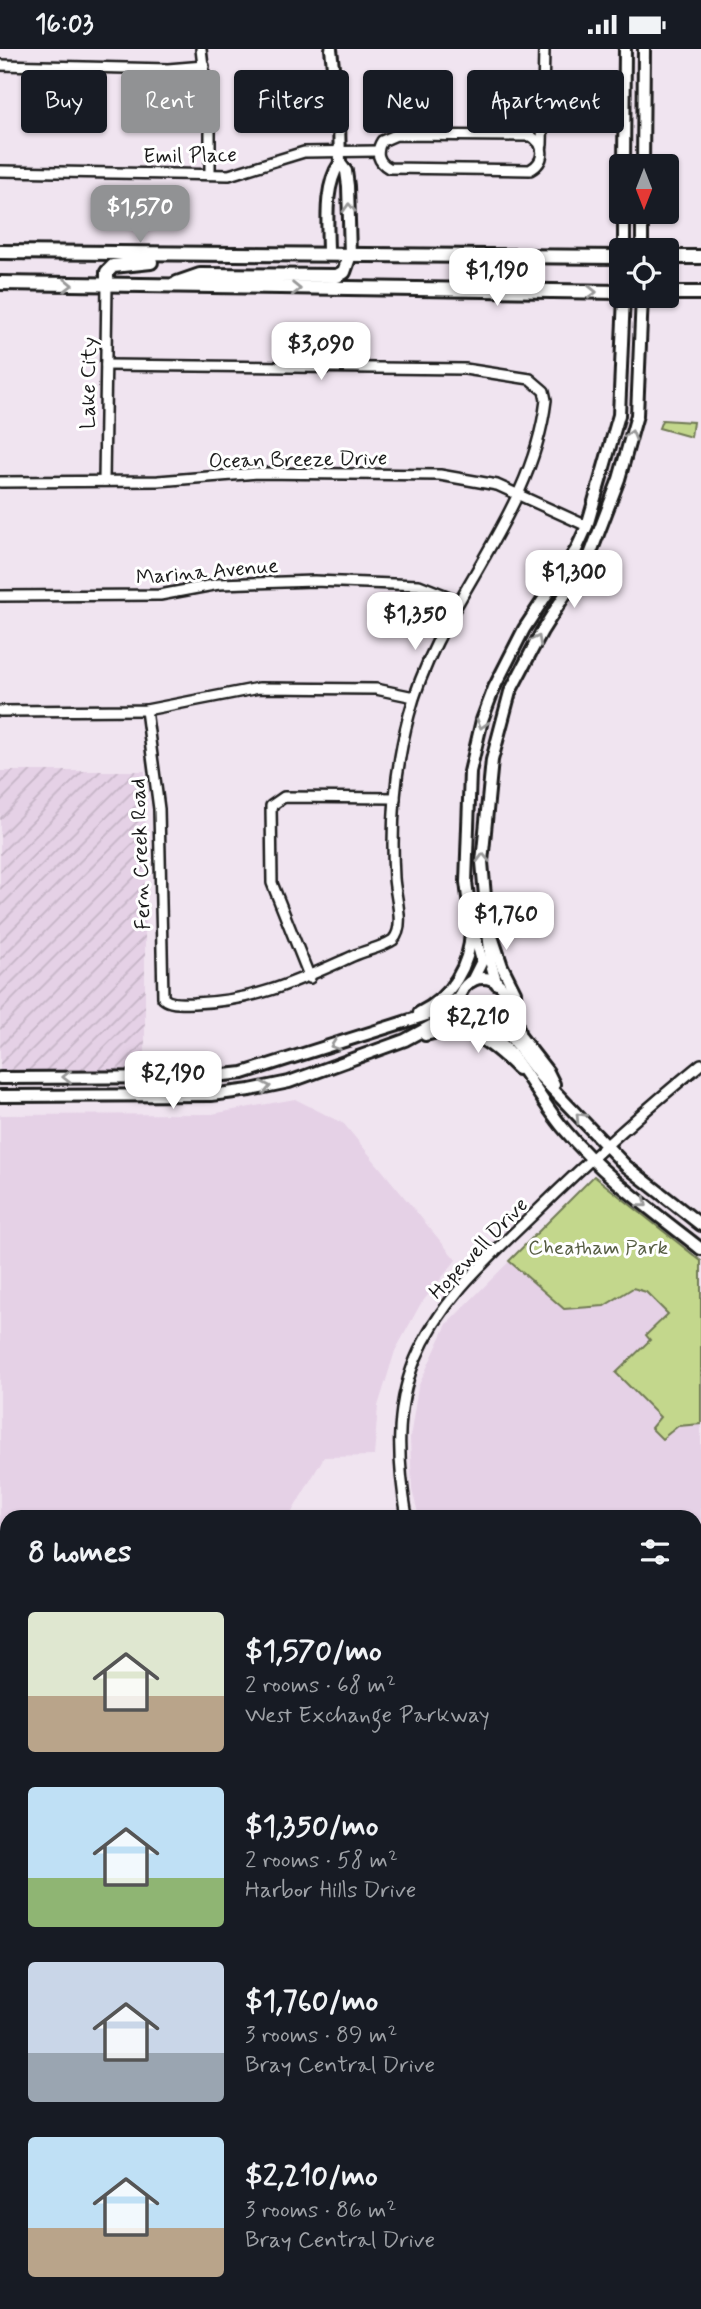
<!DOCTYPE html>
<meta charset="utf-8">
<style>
body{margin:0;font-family:Mynerve,sans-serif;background:#242831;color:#f1f3f6;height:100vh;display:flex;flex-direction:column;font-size:26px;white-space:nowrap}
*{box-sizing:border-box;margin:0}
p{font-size:23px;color:#9ea1a6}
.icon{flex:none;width:38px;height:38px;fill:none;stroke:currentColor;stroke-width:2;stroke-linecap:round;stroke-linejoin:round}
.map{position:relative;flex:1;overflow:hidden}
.details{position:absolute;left:0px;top:1461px;width:702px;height:800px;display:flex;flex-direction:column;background:#171b24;border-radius:21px 21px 0 0;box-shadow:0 2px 5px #0004}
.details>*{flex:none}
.hud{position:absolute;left:21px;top:21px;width:660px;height:63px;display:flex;gap:14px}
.needle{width:46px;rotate:180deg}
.buttons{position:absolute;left:609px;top:105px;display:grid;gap:14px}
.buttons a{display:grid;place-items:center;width:70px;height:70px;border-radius:7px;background:#171b24;box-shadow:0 2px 5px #0004;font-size:35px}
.price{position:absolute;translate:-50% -60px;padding:0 16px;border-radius:14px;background:#fff;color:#222;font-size:23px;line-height:46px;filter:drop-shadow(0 2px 4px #0008)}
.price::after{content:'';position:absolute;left:50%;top:42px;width:21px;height:16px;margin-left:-10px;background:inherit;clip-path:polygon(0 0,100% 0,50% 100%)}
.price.selected{background:#919294;color:#fff}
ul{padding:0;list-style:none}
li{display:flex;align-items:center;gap:21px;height:175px;padding:0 28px}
li span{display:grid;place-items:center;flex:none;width:196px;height:140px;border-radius:7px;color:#555}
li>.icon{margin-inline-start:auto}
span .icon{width:84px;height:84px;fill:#fffc;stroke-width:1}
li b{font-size:30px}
h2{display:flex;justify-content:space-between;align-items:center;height:84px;padding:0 28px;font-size:30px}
.chip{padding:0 24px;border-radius:7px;background:#171b24;box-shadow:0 2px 5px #0004;font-size:24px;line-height:63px}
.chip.selected{background:#919294;color:#fff}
.status{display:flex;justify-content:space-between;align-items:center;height:49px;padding:0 35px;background:#171b24;direction:ltr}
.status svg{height:19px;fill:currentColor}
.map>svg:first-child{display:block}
.built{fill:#e5d1e6}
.industrial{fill:url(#industrial-furrows)}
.park{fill:#c3d78c;stroke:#707a54;stroke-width:2}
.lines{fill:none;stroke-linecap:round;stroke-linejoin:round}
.minor-casing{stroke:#1c1c1c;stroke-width:14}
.tertiary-casing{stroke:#1c1c1c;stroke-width:16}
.secondary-casing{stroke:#1c1c1c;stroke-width:18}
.minor{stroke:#fff;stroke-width:9}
.tertiary{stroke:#fff;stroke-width:10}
.secondary{stroke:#fff;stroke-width:12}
.oneway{stroke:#999}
.labels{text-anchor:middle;stroke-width:6;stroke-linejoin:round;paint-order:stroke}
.street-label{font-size:21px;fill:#1c1c1c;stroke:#fff}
.park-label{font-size:21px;fill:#565d43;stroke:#fff}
</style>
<div class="status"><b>16:03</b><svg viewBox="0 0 49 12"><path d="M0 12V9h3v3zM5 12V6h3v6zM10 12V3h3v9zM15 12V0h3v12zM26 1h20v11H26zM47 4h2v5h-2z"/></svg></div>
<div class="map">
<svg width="701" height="2260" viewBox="0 0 701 2260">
<defs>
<pattern id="industrial-furrows" width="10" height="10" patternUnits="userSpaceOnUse" patternTransform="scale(1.75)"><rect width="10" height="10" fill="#e5d1e6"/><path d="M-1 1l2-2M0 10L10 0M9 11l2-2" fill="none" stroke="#c4b3c5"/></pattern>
</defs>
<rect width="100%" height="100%" fill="#f0e4f0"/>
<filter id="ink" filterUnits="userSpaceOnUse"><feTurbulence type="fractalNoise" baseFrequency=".0143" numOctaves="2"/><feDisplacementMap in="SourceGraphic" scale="14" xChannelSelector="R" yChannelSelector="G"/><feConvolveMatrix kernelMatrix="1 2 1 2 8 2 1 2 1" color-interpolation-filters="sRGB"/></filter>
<g filter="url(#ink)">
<g class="built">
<polygon points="295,1050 344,1075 456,1211 420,1256 395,1302 378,1357 374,1407 324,1408 289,1468 7,1468 7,1613 0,1613 0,1066 212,1065"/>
<polygon points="594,1127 701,1214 701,1540 695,1540 695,1468 419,1468 412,1441 410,1389 418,1338 447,1275"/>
</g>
<rect class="industrial" x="0" y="722" width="145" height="299"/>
<g class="park">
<polygon points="662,371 693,373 691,388 659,379"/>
<polygon points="594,1127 701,1212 701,1375 678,1377 662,1390 651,1379 660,1368 616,1324 650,1291 646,1286 668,1265 646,1243 633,1239 604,1257 564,1260 509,1212"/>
</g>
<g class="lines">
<g class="minor-casing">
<g id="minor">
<polyline points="201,0 210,75 210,125"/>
<polyline points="0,16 168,20 204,17"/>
<path d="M 396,86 L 531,87 C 546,96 545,113 530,121 L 389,119 C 378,113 375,103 382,92 Z"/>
<polyline points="542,96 544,0"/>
<polyline points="0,122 229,126 304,103 378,102"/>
<path d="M 106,316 L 465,320 L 530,330 L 544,342 L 546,351 C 532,469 439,552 409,666 C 395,719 391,775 394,829 C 395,847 406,878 393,891 C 381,899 366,901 353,907 C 297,932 257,952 194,954 C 183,954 171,956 163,949 L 159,760 L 146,661"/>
<polyline points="104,432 107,237"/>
<polyline points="0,433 158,432 258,424 440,426 497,436 587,477"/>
<polyline points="0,547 160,546 219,535 314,532 419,536 457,551"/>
<polyline points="0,662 146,661 259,639 376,640 414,648"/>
<polyline points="310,929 272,834 271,757 284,748 395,749"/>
<path d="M 407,1468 C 398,1416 394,1362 415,1311 C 440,1251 488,1209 535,1164 C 588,1112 643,1062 701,1015"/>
<polyline points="695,1550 701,1550"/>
<polyline points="0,1687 7,1688"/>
<polyline points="695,1696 701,1696"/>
<polyline points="0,1812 7,1813"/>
<polyline points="695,1829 701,1829"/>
<polyline points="0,1938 7,1938"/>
<polyline points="695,1975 701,1974"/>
<polyline points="0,2066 7,2066"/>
<polyline points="695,2108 701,2107"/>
<polyline points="0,2197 7,2198"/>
<polyline points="695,2241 701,2240"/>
<polyline points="83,2254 83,2260"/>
<polyline points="301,2260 301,2254"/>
<polyline points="449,2260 452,2254"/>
<polyline points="615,2260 627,2254"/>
</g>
</g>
<g class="tertiary-casing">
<g id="tertiary">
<polyline points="331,0 339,71 340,114 346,122 348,137 350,206"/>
<polyline points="624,117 625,0"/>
<polyline points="643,117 644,0"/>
<polyline points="624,201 624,163"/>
<polyline points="642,201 642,163"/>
<path d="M 328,205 C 328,178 323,138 340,114"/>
<polyline points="493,890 502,917 515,943 516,972 520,987 548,1023 554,1035"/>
<circle cx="483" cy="953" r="24"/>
<polyline points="472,932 482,912 471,872 466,833 470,723 482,671 494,639 524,580 576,501 587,477 619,366 624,247"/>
<polyline points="497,935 491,915 482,813 492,711 510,643 542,582 590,506 619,430 637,366 642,247"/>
<path d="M 419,964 C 452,948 470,916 471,882"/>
<polyline points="503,965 510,987 540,1027 581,1070 626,1117 701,1176"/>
<path d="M 482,977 C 520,1005 535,1045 564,1080 C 603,1127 654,1163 701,1200"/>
<path d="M 425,986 C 467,974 489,991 518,1020"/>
<polyline points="0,1029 205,1028 243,1024 436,963 460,948"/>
<polyline points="0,1047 211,1046 250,1041 289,1033 405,991 442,971 467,971"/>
</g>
</g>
<g class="secondary-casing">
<g id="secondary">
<polyline points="0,203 621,208"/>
<polyline points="667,208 701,208"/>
<polyline points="0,234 621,243"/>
<polyline points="177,234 200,226 337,227 344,223 350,206"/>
<polyline points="107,237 107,223 113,217 151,213"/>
<polyline points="667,244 701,244"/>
</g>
</g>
<use href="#minor" class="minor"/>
<use href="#tertiary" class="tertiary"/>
<use href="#secondary" class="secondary"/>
</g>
<defs><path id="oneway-chevron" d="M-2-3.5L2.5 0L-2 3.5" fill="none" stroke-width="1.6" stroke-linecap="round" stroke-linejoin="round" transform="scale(1.75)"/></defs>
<g class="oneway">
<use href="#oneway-chevron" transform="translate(349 159) rotate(-92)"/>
<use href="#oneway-chevron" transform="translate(68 236) rotate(1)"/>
<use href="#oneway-chevron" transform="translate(296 240) rotate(1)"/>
<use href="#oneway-chevron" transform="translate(592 243) rotate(1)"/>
<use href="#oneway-chevron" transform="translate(631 386) rotate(-74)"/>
<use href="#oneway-chevron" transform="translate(537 591) rotate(-62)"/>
<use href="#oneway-chevron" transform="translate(482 675) rotate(106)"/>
<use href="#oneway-chevron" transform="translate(483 809) rotate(-91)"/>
<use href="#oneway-chevron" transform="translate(335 996) rotate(161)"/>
<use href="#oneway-chevron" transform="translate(67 1028) rotate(180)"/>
<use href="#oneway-chevron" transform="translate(266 1038) rotate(-11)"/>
<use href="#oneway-chevron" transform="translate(580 1068) rotate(-133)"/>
<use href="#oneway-chevron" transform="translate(643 1154) rotate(39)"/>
</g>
</g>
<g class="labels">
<g class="street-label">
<text transform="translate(190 106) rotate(-1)" y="7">Emil Place</text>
<text transform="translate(88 334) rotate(-89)" y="7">Lake City</text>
<text transform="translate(298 410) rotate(-1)" y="7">Ocean Breeze Drive</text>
<text transform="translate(207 522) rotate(-5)" y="7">Marina Avenue</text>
<text transform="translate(140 805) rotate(-92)" y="7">Fern Creek Road</text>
<text transform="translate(478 1199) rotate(-46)" y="7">Hopewell Drive</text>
</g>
<g class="park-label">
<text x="598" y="1205">Cheatham Park</text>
</g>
</g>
</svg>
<div class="buttons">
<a><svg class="needle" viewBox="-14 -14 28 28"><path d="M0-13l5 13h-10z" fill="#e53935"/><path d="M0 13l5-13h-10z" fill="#9ea1a6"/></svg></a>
<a><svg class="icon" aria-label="locate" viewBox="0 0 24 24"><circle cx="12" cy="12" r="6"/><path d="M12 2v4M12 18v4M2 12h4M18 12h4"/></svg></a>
</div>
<b class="price selected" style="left:140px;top:196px">$1,570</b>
<b class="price" style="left:497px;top:259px">$1,190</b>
<b class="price" style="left:321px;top:333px">$3,090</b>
<b class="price" style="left:574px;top:561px">$1,300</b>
<b class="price" style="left:415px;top:603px">$1,350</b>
<b class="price" style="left:506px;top:903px">$1,760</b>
<b class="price" style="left:478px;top:1006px">$2,210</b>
<b class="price" style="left:173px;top:1062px">$2,190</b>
<div class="hud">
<a class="chip">Buy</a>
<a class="chip selected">Rent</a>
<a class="chip">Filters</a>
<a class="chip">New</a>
<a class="chip">Apartment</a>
</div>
<section class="details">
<h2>8 homes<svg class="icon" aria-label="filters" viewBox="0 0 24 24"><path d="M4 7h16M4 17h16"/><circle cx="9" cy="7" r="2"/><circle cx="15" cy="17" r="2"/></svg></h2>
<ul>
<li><span style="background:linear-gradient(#dfe7d0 60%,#b9a48a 0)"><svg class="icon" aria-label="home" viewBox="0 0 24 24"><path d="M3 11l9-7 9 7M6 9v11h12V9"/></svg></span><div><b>$1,570/mo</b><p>2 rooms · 68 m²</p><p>West Exchange Parkway</p></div></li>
<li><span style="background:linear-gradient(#bfe0f5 65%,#8fb573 0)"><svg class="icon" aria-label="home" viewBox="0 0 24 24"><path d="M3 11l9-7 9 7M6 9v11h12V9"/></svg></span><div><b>$1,350/mo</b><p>2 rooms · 58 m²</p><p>Harbor Hills Drive</p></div></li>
<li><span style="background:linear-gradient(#c9d6e8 65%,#9aa5b1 0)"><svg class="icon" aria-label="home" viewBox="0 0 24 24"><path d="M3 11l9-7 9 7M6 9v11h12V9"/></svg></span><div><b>$1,760/mo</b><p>3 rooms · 89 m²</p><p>Bray Central Drive</p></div></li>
<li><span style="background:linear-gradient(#bfe0f5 65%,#b9a48a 0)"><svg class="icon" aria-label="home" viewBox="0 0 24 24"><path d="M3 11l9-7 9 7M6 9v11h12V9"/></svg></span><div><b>$2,210/mo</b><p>3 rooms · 86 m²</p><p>Bray Central Drive</p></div></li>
</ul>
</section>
</div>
